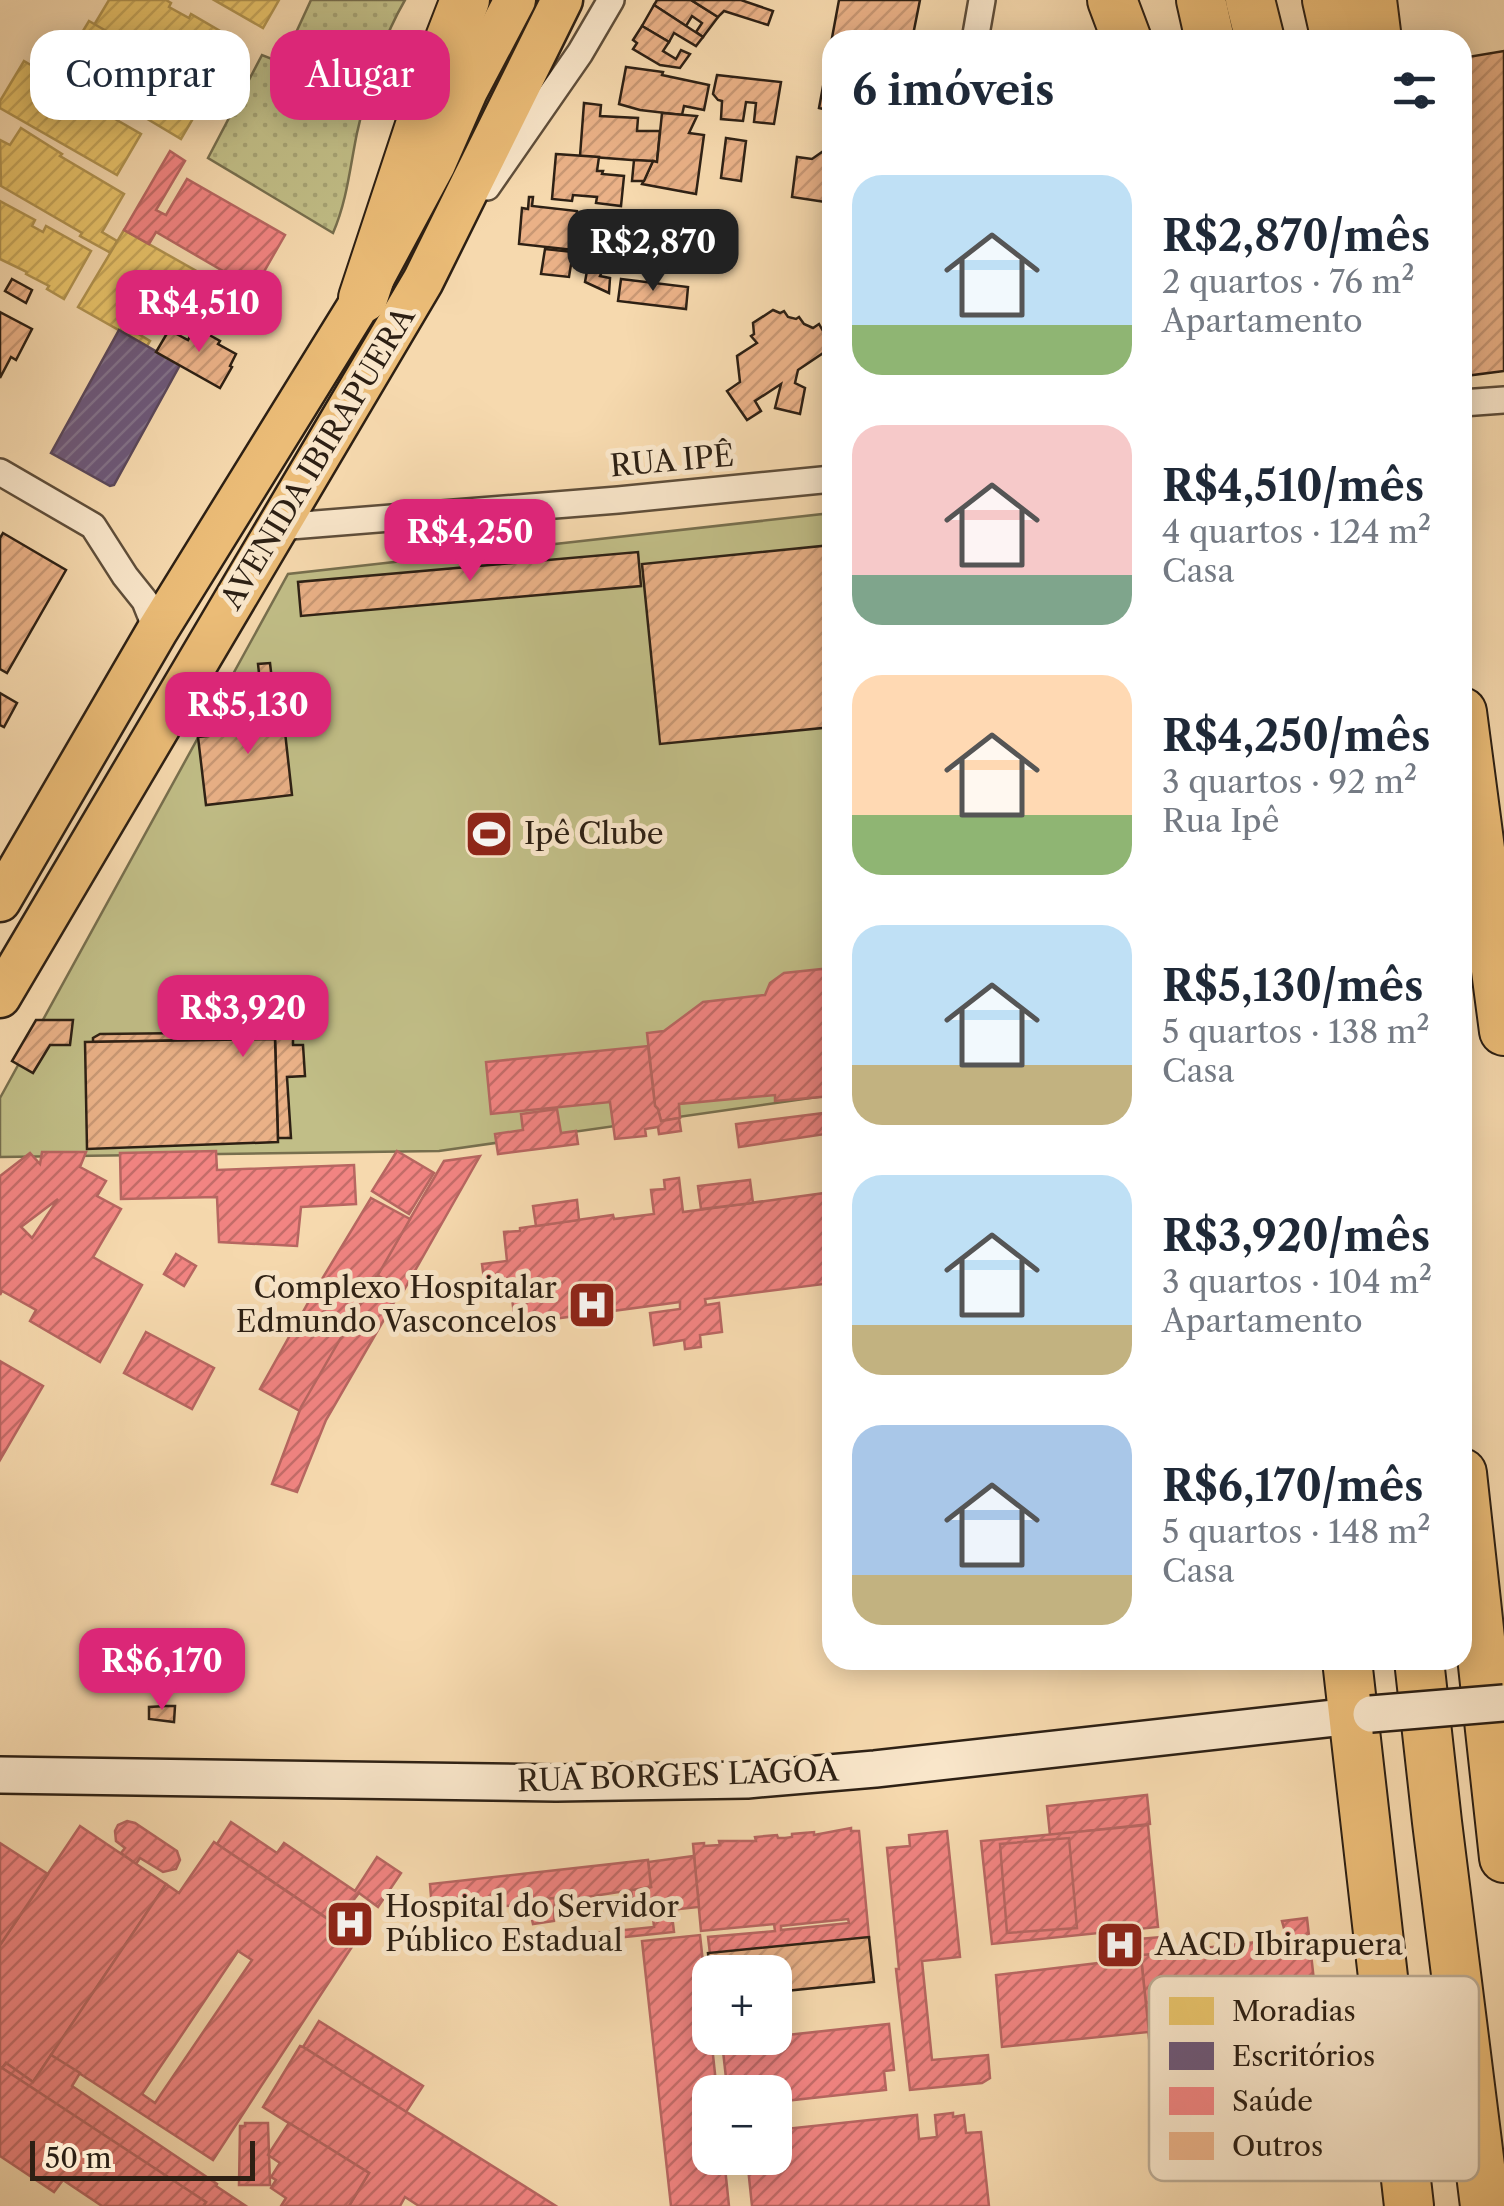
<!DOCTYPE html>
<html lang="pt">
<meta charset="utf-8">
<style>
body{margin:0;font-family:"Libre Caslon Text",serif;background:#f2f2f3;color:#1f2937;height:100vh;display:flex;flex-direction:column;font-size:38px;white-space:nowrap}
*{box-sizing:border-box;margin:0}
p{font-size:32px;color:#747a83}
.icon{flex:none;width:55px;height:55px;fill:none;stroke:currentColor;stroke-width:2;stroke-linecap:round;stroke-linejoin:round}
.map{position:relative;flex:1;overflow:hidden}
.sheet{position:absolute;left:822px;top:30px;width:650px;height:1640px;display:flex;flex-direction:column;background:#fff;border-radius:30px;box-shadow:0 5px 25px #0003}
.sheet>*{flex:none}
.top-card{position:absolute;left:30px;top:30px;width:642px;height:90px;display:flex;gap:20px}
.fabs{position:absolute;left:692px;top:1955px;display:grid;gap:20px}
.fabs a{display:grid;place-items:center;width:100px;height:100px;border-radius:20px;background:#fff;box-shadow:0 5px 25px #0003;font-size:50px}
.scale{position:absolute;left:30px;bottom:25px;width:225px;box-sizing:border-box;padding-left:10px;border:5px solid #2d2014;border-top:0;font-size:28px;line-height:35px;white-space:nowrap;color:#2d2014;-webkit-text-stroke:8px #f9e6ca;paint-order:stroke}
.price{position:absolute;translate:-50% -85px;padding:0 22px;border-radius:20px;background:#db2777;color:#fff;font-size:32px;line-height:65px;filter:drop-shadow(0 2px 5px #0008)}
.price::after{content:'';position:absolute;left:50%;top:60px;width:30px;height:22px;margin-left:-15px;background:inherit;clip-path:polygon(0 0,100% 0,50% 100%)}
.price.active{background:#222;color:#fff}
ul{padding:0;list-style:none}
li{display:flex;align-items:center;gap:30px;height:250px;padding:0 30px}
li span{display:grid;place-items:center;flex:none;width:280px;height:200px;border-radius:30px;color:#555}
li>.icon{margin-inline-start:auto}
span .icon{width:120px;height:120px;fill:#fffc;stroke-width:1}
li b{font-size:42px}
h2{display:flex;justify-content:space-between;align-items:center;height:120px;padding:0 30px;font-size:42px}
.tag{padding:0 35px;border-radius:30px;background:#fff;box-shadow:0 5px 25px #0003;font-size:35px;line-height:90px}
.tag.active{background:#db2777;color:#fff}
.map>svg:first-child{display:block}
.green{fill:#c1be87;stroke:#776f4e;stroke-width:2.5}
.park{fill:url(#park-dots);stroke:#776f4e;stroke-width:2.5}
.homes{fill:url(#homes-hatch);stroke:#b19350;stroke-width:2.5}
.offices{fill:url(#offices-hatch);stroke:#5a485b;stroke-width:2.5}
.health{fill:url(#health-hatch);stroke:#b76661;stroke-width:2.5;fill-rule:evenodd}
.building{fill:url(#building-hatch);stroke:#2d2014;stroke-width:2.5}
.lines{fill:none;stroke-linecap:round;stroke-linejoin:round}
.street-casing{stroke:#5f4e3a;stroke-width:30}
.secondary-casing{stroke:#2d2014;stroke-width:40}
.primary-casing{stroke:#2d2014;stroke-width:45}
.highway-casing{stroke:#2d2014;stroke-width:52}
.street{stroke:#f9e6ca;stroke-width:25}
.secondary{stroke:#f9e6ca;stroke-width:35}
.primary{stroke:#ebbc77;stroke-width:40}
.highway{stroke:#ebbc77;stroke-width:48}
.secondary-bridge-casing{stroke:#2d2014;stroke-width:40;stroke-linecap:butt}
.secondary-bridge{stroke:#f9e6ca;stroke-width:35}
.labels{text-anchor:middle;stroke-width:10;stroke-linejoin:round;paint-order:stroke}
.street-label{font-size:30px;fill:#2d2014;stroke:#f9e6ca}
.poi-label{font-size:30px;fill:#2d2014;stroke:#f9e6ca;text-anchor:start}
.key{fill:#f9e6ca;stroke:#bcab93;stroke-width:2.5}
.key-label{font-size:28px;fill:#2d2014}
</style>
<div class="map">
<svg width="1504" height="2206" viewBox="0 0 1504 2206">
<defs>
<pattern id="park-dots" width="8" height="8" patternUnits="userSpaceOnUse" patternTransform="scale(2.5)"><rect width="8" height="8" fill="#c1be87"/><path d="M2 2h.1M6 6h.1" fill="none" stroke="#a6a374" stroke-width="1.8" stroke-linecap="round"/></pattern>
<pattern id="homes-hatch" width="6" height="6" patternUnits="userSpaceOnUse" patternTransform="scale(2.5)"><rect width="6" height="6" fill="#e9c46a"/><path d="M-1 1l2-2M0 6l6-6M5 7l2-2" fill="none" stroke="#c8a85b"/></pattern>
<pattern id="offices-hatch" width="6" height="6" patternUnits="userSpaceOnUse" patternTransform="scale(2.5)"><rect width="6" height="6" fill="#6d597a"/><path d="M-1 1l2-2M0 6l6-6M5 7l2-2" fill="none" stroke="#82728a"/></pattern>
<pattern id="health-hatch" width="6" height="6" patternUnits="userSpaceOnUse" patternTransform="scale(2.5)"><rect width="6" height="6" fill="#f28482"/><path d="M-1 1l2-2M0 6l6-6M5 7l2-2" fill="none" stroke="#c46c69"/></pattern>
<pattern id="building-hatch" width="6" height="6" patternUnits="userSpaceOnUse" patternTransform="scale(2.5)"><rect width="6" height="6" fill="#eab187"/><path d="M-1 1l2-2M0 6l6-6M5 7l2-2" fill="none" stroke="#c99874"/></pattern>
</defs>
<rect width="100%" height="100%" fill="#f6d9ae"/>
<filter id="stains"><feTurbulence type="fractalNoise" baseFrequency=".002" numOctaves="4"/><feColorMatrix values="0 0 0 0 .2 0 0 0 0 .09 0 0 0 0 .02 0 0 0 .5 -.17"/></filter>
<radialGradient id="worn" r=".72"><stop offset=".6" stop-color="#630" stop-opacity="0"/><stop offset="1" stop-color="#630" stop-opacity=".3"/></radialGradient>
<polygon class="green" points="832,513 832,1095 439,1151 0,1157 0,1098 288,574"/>
<path class="park" d="M 311,0 L 405,0 C 381,41 367,88 357,133 C 350,167 347,201 333,233 L 208,158 L 262,55 L 282,63 Z"/>
<g class="homes">
<polygon points="109,0 166,0 171,3 169,7 189,18 191,14 239,42 211,88 154,54 152,58 94,25"/>
<polygon points="214,0 279,0 263,28"/>
<polygon points="89,21 139,50 135,56 205,98 181,139 124,105 125,103 93,83 91,87 60,69"/>
<polygon points="24,61 72,89 70,93 141,134 117,175 0,108 0,101"/>
<polygon points="21,128 62,154 60,156 124,194 102,232 117,241 111,253 80,236 82,233 1,186 0,140 10,145"/>
<polygon points="0,201 35,220 32,226 43,232 46,226 91,251 64,299 47,289 49,286 26,274 27,272 0,259"/>
<polygon points="124,230 269,312 259,328 237,315 236,318 208,302 207,304 151,271 144,283 149,286 129,321 140,328 137,333 150,341 147,346 78,307"/>
</g>
<polygon class="offices" points="119,330 180,365 114,485 110,486 51,453"/>
<g class="health">
<polygon points="170,151 185,161 156,210 166,215 187,179 285,235 254,289 156,232 149,244 124,230"/>
<polygon points="832,968 832,1096 775,1101 775,1095 679,1104 680,1118 661,1121 658,1109 655,1106 647,1033 664,1031 703,1002 765,995 770,983 784,973"/>
<polygon points="648,1046 655,1106 658,1109 661,1121 679,1118 681,1131 659,1134 658,1127 645,1129 646,1136 615,1139 610,1102 491,1114 486,1062"/>
<polygon points="557,1109 561,1133 576,1131 578,1144 498,1154 495,1134 523,1130 521,1114"/>
<polygon points="832,1112 832,1133 739,1147 736,1124"/>
<polygon points="216,1151 217,1170 354,1165 356,1204 301,1207 297,1246 219,1242 217,1197 121,1199 120,1153"/>
<polygon points="397,1151 434,1173 409,1214 372,1191"/>
<path d="M 42,1152 L 86,1152 L 80,1167 L 106,1181 L 97,1196 L 121,1209 L 93,1257 L 142,1285 L 100,1362 L 30,1321 L 36,1310 L 2,1291 L 0,1295 L 0,1176 L 30,1153 L 40,1164 ZM 58,1199 L 32,1238 L 21,1227 Z"/>
<polygon points="480,1156 404,1290 377,1275 444,1161"/>
<polygon points="679,1178 683,1212 832,1192 832,1283 705,1299 706,1305 719,1303 722,1332 700,1335 701,1347 685,1349 684,1340 654,1345 650,1313 680,1309 680,1302 523,1323 523,1320 515,1321 511,1291 486,1295 482,1264 507,1261 504,1232 520,1231 520,1228 613,1215 614,1219 654,1214 651,1190 665,1189 664,1180"/>
<polygon points="750,1180 753,1203 701,1209 698,1186"/>
<polygon points="371,1198 410,1219 300,1411 260,1389 313,1294"/>
<polygon points="577,1200 579,1220 536,1226 533,1206"/>
<polygon points="176,1254 196,1266 184,1286 164,1274"/>
<polygon points="376,1277 400,1292 326,1420 297,1492 272,1484 301,1407"/>
<polygon points="146,1332 214,1368 192,1409 124,1373"/>
<polygon points="0,1361 43,1386 0,1460"/>
<polygon points="1228,1660 1305,1660 1305,1661 1229,1668"/>
<polygon points="1147,1795 1150,1824 1050,1835 1047,1806"/>
<polygon points="127,1821 135,1823 177,1851 180,1860 176,1869 163,1872 140,1858 136,1864 121,1853 125,1848 116,1841 115,1831 118,1825"/>
<polygon points="231,1822 277,1853 284,1843 355,1891 377,1857 401,1873 378,1907 359,1893 352,1902 370,1914 355,1937 217,1844"/>
<polygon points="1148,1825 1158,1927 992,1944 981,1841"/>
<polygon points="80,1826 166,1884 33,2082 6,2063 2,2068 0,2067 0,1945"/>
<path d="M 851,1828 L 851,1831 L 859,1831 L 869,1937 L 710,1954 L 708,1937 L 775,1931 L 774,1924 L 701,1931 L 693,1844 L 704,1843 L 704,1846 L 720,1845 L 719,1841 L 756,1841 L 755,1837 L 777,1835 L 778,1838 L 785,1838 L 792,1837 L 792,1834 L 814,1832 L 814,1835 ZM 848,1919 L 849,1923 L 781,1930 L 781,1926 Z"/>
<polygon points="947,1831 960,1957 922,1961 932,2060 988,2055 990,2078 982,2083 910,2090 896,1969 899,1969 887,1848 910,1846 909,1835"/>
<polygon points="1069,1838 1077,1928 1007,1933 1000,1844"/>
<path d="M 214,1842 L 357,1939 L 213,2160 L 51,2055 L 166,1884 L 179,1893 ZM 238,1951 L 252,1960 L 155,2103 L 142,2094 Z"/>
<polygon points="0,1843 48,1874 0,1945"/>
<polygon points="694,1856 699,1907 613,1916 612,1904 633,1902 631,1890 651,1887 648,1862"/>
<polygon points="648,1860 651,1887 555,1902 555,1898 528,1901 529,1905 432,1909 430,1884"/>
<polygon points="555,1898 554,1921 533,1924 528,1901"/>
<polygon points="672,1915 674,1932 557,1944 557,1937 654,1927 653,1917"/>
<polygon points="1307,1918 1309,1936 1287,1939 1282,1921"/>
<polygon points="700,1935 717,2092 710,2092 710,2158 724,2158 729,2206 671,2206 642,1941"/>
<polygon points="1309,1936 1318,2017 1246,2025 1252,2077 1191,2084 1189,2065 1170,2067 1167,2036 1149,2038 1141,1955"/>
<polygon points="1161,1937 1163,1953 1141,1955 1139,1939"/>
<polygon points="1141,1958 1149,2032 1002,2047 996,1975"/>
<polygon points="319,2021 423,2086 406,2112 303,2047"/>
<polygon points="889,2024 894,2070 884,2071 886,2090 775,2102 775,2092 738,2092 738,2086 727,2087 722,2042"/>
<polygon points="300,2046 303,2047 556,2206 419,2206 405,2197 400,2206 349,2206 369,2173 263,2107"/>
<polygon points="51,2055 80,2073 72,2086 217,2184 216,2186 246,2206 203,2206 206,2202 2,2068 6,2063 33,2082"/>
<polygon points="0,2067 2,2068 206,2202 203,2206 102,2206 63,2180 54,2192 0,2156"/>
<polygon points="953,2113 953,2117 964,2115 966,2133 981,2132 989,2206 752,2206 747,2158 775,2158 775,2130 917,2115 919,2139 937,2137 935,2115"/>
<polygon points="245,2123 268,2123 270,2185 239,2185 240,2126 245,2126"/>
<polygon points="289,2123 369,2173 349,2206 281,2206 286,2198 271,2188 276,2180 271,2177 280,2163 268,2155"/>
</g>
<g class="building">
<polygon points="657,0 691,0 718,17 703,37 696,32 702,23 692,16 686,26 654,5"/>
<polygon points="691,0 741,0 773,11 768,25 724,11 718,17"/>
<polygon points="839,0 920,0 912,40 832,40 832,111 819,108"/>
<polygon points="654,5 703,37 696,46 674,33 669,42 642,26"/>
<polygon points="642,26 669,42 663,51 676,59 681,50 690,54 680,68 660,65 633,49 637,43 633,40"/>
<polygon points="1504,51 1504,371 1465,376 1462,359 1462,58"/>
<polygon points="626,67 663,72 662,75 709,85 704,110 684,106 682,115 640,110 619,104"/>
<polygon points="717,75 781,82 774,124 754,122 756,103 746,102 743,121 721,119 722,101 718,100 713,94"/>
<polygon points="584,103 601,105 600,116 638,118 637,131 660,131 657,162 580,156"/>
<polygon points="662,113 697,116 689,133 704,135 696,194 642,184 653,161 657,162"/>
<polygon points="726,138 746,141 741,181 721,178"/>
<polygon points="832,145 832,203 792,197 797,157 812,159"/>
<polygon points="556,154 599,157 597,171 603,171 602,174 624,176 621,206 596,203 597,197 573,195 572,201 552,199"/>
<polygon points="634,160 653,161 644,181 632,181"/>
<polygon points="529,197 533,197 532,206 577,211 577,213 591,215 589,232 584,231 583,246 574,245 574,250 519,244 522,208 528,209"/>
<polygon points="608,232 620,234 609,256 592,254 593,237 607,239"/>
<polygon points="545,249 573,252 569,277 541,274"/>
<polygon points="590,254 609,256 600,276 610,278 609,293 585,282"/>
<polygon points="12,279 32,290 26,303 5,291"/>
<polygon points="621,279 688,287 686,309 618,301"/>
<polygon points="773,310 780,313 784,311 788,317 796,319 799,317 804,324 813,328 819,324 832,347 798,370 795,383 805,388 800,414 775,408 781,384 755,401 761,411 747,420 727,391 740,382 737,356 757,343 751,336 754,334 753,323"/>
<polygon points="0,312 32,329 16,360 11,357 0,378"/>
<polygon points="195,327 220,341 218,344 236,354 230,366 232,367 220,388 156,352 169,330 188,340"/>
<polygon points="3,533 66,570 7,673 0,669 0,538"/>
<polygon points="832,545 832,727 660,744 642,564"/>
<polygon points="638,552 641,586 301,616 298,582"/>
<polygon points="270,663 276,715 283,714 292,795 206,805 198,737 265,730 258,664"/>
<polygon points="0,693 17,703 4,727 0,725"/>
<polygon points="36,1020 73,1020 70,1045 50,1045 33,1073 12,1061"/>
<polygon points="280,1032 293,1034 293,1045 303,1045 305,1076 287,1077 291,1138 278,1138 275,1039 93,1042 93,1038 100,1034"/>
<polygon points="275,1039 278,1142 87,1149 85,1042"/>
<polygon points="166,1706 175,1706 174,1722 149,1719 149,1707"/>
<polygon points="869,1937 874,1982 775,1992 775,1972 710,1973 708,1953"/>
</g>
<g class="lines">
<g class="street-casing">
<g id="street">
<polyline points="975,40 982,0"/>
<polyline points="487,187 580,53 611,0"/>
<polyline points="1462,403 1504,400"/>
<polyline points="0,472 93,526 125,576 145,601 157,631"/>
<polyline points="278,527 618,500 832,479"/>
</g>
</g>
<g class="secondary-casing">
<polyline id="secondary" points="0,1775 556,1783 747,1780 875,1769 1371,1714"/>
</g>
<g class="primary-casing">
<g id="primary">
<polyline points="0,901 157,631 363,298 435,164 467,91 515,0"/>
<polyline points="0,997 423,281 562,0"/>
</g>
</g>
<g class="highway-casing">
<g id="highway">
<polyline points="1112,0 1127,40"/>
<polyline points="1201,0 1210,40"/>
<polyline points="1250,0 1260,40"/>
<polyline points="1327,0 1336,40"/>
<polyline points="1372,0 1377,40"/>
<polyline points="363,298 441,62 465,0"/>
<polyline points="1462,712 1504,1031"/>
<polyline points="1462,1473 1504,1858"/>
<polyline points="1347,1660 1409,2206"/>
<polyline points="1419,1660 1437,1822 1485,2206"/>
</g>
</g>
<use href="#street" class="street"/>
<use href="#secondary" class="secondary"/>
<use href="#primary" class="primary"/>
<use href="#highway" class="highway"/>
<g class="secondary-bridge-casing">
<polyline id="secondary-bridge" points="1371,1714 1504,1703"/>
</g>
<use href="#secondary-bridge" class="secondary-bridge"/>
</g>
<defs>
<g id="stadium-square" transform="scale(2.5)"><rect x="-9" y="-9" width="18" height="18" rx="4" fill="#8f2418" stroke="#f9e6ca"/><path d="M0-5a6.5 5 0 1 0 0 10a6.5 5 0 1 0 0-10ZM-3.5-1.8h7v3.6h-7Z" fill="#fff"/></g>
<g id="hospital-square" transform="scale(2.5)"><rect x="-9" y="-9" width="18" height="18" rx="4" fill="#8f2418" stroke="#f9e6ca"/><path d="M-5-5h3v3.5h4V-5h3V5h-3V1.5h-4V5h-3Z" fill="#fff"/></g>
</defs>
<g fill-rule="evenodd">
<use href="#stadium-square" x="489" y="834"/>
<use href="#hospital-square" x="592" y="1305"/>
<use href="#hospital-square" x="350" y="1924"/>
<use href="#hospital-square" x="1120" y="1945"/>
</g>
<g class="labels">
<g class="street-label">
<text transform="translate(318 458) rotate(-59)" y="10">AVENIDA IBIRAPUERA</text>
<text transform="translate(672 461) rotate(-5)" y="10">RUA IPÊ</text>
<text transform="translate(678 1776) rotate(-2)" y="10">RUA BORGES LAGOA</text>
</g>
<g class="poi-label">
<text x="524" y="844">Ipê Clube</text>
<text x="557" y="1298" text-anchor="end">Complexo Hospitalar<tspan x="557" dy="34">Edmundo Vasconcelos</tspan></text>
<text x="385" y="1917">Hospital do Servidor<tspan x="385" dy="34">Público Estadual</tspan></text>
<text x="1155" y="1955">AACD Ibirapuera</text>
</g>
</g>
<rect x="1149" y="1976" width="330" height="205" rx="15" class="key"/>
<rect x="1169" y="1997" width="45" height="28" fill="#e9c46a"/>
<rect x="1169" y="2042" width="45" height="28" fill="#6d597a"/>
<rect x="1169" y="2087" width="45" height="28" fill="#f28482"/>
<rect x="1169" y="2132" width="45" height="28" fill="#eab187"/>
<g class="key-label">
<text x="1232" y="2021">Moradias</text>
<text x="1232" y="2066">Escritórios</text>
<text x="1232" y="2111">Saúde</text>
<text x="1232" y="2156">Outros</text>
</g>
<rect width="100%" height="100%" filter="url(#stains)"/>
<rect width="100%" height="100%" fill="url(#worn)"/>
</svg>
<div class="fabs">
<a>+</a>
<a>−</a>
</div>
<div class="scale">50 m</div>
<b class="price active" style="left:653px;top:294px">R$2,870</b>
<b class="price" style="left:199px;top:355px">R$4,510</b>
<b class="price" style="left:470px;top:584px">R$4,250</b>
<b class="price" style="left:248px;top:757px">R$5,130</b>
<b class="price" style="left:243px;top:1060px">R$3,920</b>
<b class="price" style="left:162px;top:1713px">R$6,170</b>
<div class="top-card">
<a class="tag">Comprar</a>
<a class="tag active">Alugar</a>
</div>
<section class="sheet">
<h2>6 imóveis<svg class="icon" aria-label="filters" viewBox="0 0 24 24"><path d="M4 7h16M4 17h16"/><circle cx="9" cy="7" r="2"/><circle cx="15" cy="17" r="2"/></svg></h2>
<ul>
<li><span style="background:linear-gradient(#bfe0f5 75%,#8fb573 0)"><svg class="icon" aria-label="home" viewBox="0 0 24 24"><path d="M3 11l9-7 9 7M6 9v11h12V9"/></svg></span><div><b>R$2,870/mês</b><p>2 quartos · 76 m²</p><p>Apartamento</p></div></li>
<li><span style="background:linear-gradient(#f6c9c9 75%,#7fa58c 0)"><svg class="icon" aria-label="home" viewBox="0 0 24 24"><path d="M3 11l9-7 9 7M6 9v11h12V9"/></svg></span><div><b>R$4,510/mês</b><p>4 quartos · 124 m²</p><p>Casa</p></div></li>
<li><span style="background:linear-gradient(#ffd9b3 70%,#8fb573 0)"><svg class="icon" aria-label="home" viewBox="0 0 24 24"><path d="M3 11l9-7 9 7M6 9v11h12V9"/></svg></span><div><b>R$4,250/mês</b><p>3 quartos · 92 m²</p><p>Rua Ipê</p></div></li>
<li><span style="background:linear-gradient(#bfe0f5 70%,#c2b280 0)"><svg class="icon" aria-label="home" viewBox="0 0 24 24"><path d="M3 11l9-7 9 7M6 9v11h12V9"/></svg></span><div><b>R$5,130/mês</b><p>5 quartos · 138 m²</p><p>Casa</p></div></li>
<li><span style="background:linear-gradient(#bfe0f5 75%,#c2b280 0)"><svg class="icon" aria-label="home" viewBox="0 0 24 24"><path d="M3 11l9-7 9 7M6 9v11h12V9"/></svg></span><div><b>R$3,920/mês</b><p>3 quartos · 104 m²</p><p>Apartamento</p></div></li>
<li><span style="background:linear-gradient(#a9c7e8 75%,#c2b280 0)"><svg class="icon" aria-label="home" viewBox="0 0 24 24"><path d="M3 11l9-7 9 7M6 9v11h12V9"/></svg></span><div><b>R$6,170/mês</b><p>5 quartos · 148 m²</p><p>Casa</p></div></li>
</ul>
</section>
</div>
